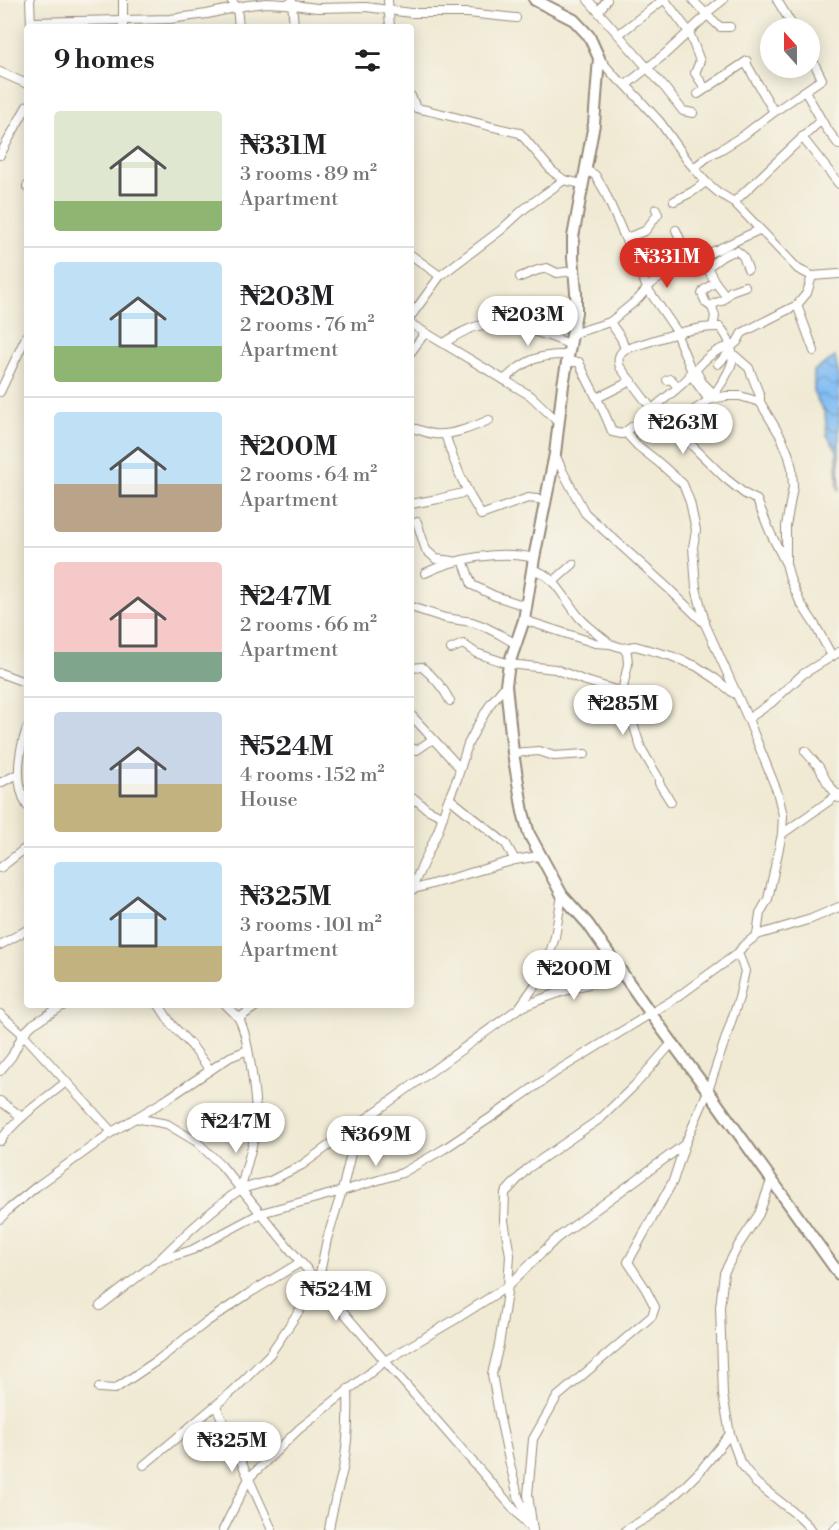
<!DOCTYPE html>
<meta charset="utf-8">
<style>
body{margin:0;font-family:"Libre Bodoni",serif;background:#f2f2f2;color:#202124;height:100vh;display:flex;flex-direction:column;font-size:22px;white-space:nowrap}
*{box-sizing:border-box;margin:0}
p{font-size:20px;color:#757577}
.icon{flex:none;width:33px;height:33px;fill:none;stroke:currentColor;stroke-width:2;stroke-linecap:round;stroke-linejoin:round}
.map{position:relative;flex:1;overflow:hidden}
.sheet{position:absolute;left:24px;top:24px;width:390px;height:984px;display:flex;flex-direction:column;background:#fff;border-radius:6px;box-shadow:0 3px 15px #0003}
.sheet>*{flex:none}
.needle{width:39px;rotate:339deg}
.fabs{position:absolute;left:760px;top:18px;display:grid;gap:12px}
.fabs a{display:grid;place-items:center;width:60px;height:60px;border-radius:50%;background:#fff;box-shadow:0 3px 15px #0003;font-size:30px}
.price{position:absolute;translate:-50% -51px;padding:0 14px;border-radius:21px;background:#fff;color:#222;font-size:20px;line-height:39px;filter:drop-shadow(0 2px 3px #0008)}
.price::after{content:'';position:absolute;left:50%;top:36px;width:18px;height:14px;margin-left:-9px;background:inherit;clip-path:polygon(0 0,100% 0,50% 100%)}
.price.selected{background:#d93025;color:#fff}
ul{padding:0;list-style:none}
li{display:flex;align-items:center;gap:18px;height:150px;padding:0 30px}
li+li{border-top:2px solid #e0e0e0}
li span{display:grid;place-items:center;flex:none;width:168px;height:120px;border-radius:6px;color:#555}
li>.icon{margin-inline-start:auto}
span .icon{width:72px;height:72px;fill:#fffc;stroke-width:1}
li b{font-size:26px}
h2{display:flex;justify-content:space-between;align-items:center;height:72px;padding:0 30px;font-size:26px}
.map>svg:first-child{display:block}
.water{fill:url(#water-waves);stroke:#5e7489;stroke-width:1.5}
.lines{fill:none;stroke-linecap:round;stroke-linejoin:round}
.minor-casing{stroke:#968a79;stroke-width:10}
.secondary-casing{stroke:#968a79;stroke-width:14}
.minor{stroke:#fff;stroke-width:8}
.secondary{stroke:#fff;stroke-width:10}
</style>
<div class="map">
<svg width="839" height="1530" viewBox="0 0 839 1530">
<defs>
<pattern id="water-waves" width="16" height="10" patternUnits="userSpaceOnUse" patternTransform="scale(1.5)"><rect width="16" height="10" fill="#82bdf4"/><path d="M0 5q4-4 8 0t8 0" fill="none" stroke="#6c9ac5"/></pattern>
</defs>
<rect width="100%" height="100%" fill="#f7f3e8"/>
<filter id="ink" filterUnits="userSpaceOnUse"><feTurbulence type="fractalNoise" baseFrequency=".0167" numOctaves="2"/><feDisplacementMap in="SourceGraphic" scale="12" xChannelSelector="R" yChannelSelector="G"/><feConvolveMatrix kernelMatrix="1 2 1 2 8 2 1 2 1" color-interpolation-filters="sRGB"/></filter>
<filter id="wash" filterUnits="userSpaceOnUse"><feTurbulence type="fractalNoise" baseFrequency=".008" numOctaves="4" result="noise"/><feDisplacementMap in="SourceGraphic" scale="24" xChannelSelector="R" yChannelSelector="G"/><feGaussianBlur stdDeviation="1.35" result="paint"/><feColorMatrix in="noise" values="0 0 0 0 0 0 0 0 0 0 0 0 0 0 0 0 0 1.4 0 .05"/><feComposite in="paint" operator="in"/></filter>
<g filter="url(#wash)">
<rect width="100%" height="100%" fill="#f0ead4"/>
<polygon class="water" points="835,357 839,377 839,491 838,487 837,450 827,435 825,413 814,394 814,371"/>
</g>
<g filter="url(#ink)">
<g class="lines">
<g class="minor-casing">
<g id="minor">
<polyline points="30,0 31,25"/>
<polyline points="123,0 123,27"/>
<polyline points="231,0 237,7 239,27"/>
<polyline points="388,0 390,27"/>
<polyline points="588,0 665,88 683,111 693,113"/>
<polyline points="665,0 689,32 700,61 695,73 705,88"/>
<path d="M 693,0 C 701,10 711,18 720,27 L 730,27"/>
<polyline points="777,0 794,28"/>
<polyline points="292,1 294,27"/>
<polyline points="599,11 607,0"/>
<polyline points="705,14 723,0"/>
<polyline points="31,22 170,19 207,14 248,5 267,3 285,4 317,8 366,7 411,13 468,13 516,18"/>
<polyline points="619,34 663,0"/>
<polyline points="599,58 616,78 626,85 660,122 687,160 706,182 719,193 734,202 798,269 812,276 839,274"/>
<polyline points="746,63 774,112"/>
<polyline points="0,72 27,84"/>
<polyline points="626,85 665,54 706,16"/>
<polyline points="805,91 826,128 839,145"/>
<polyline points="698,94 747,61"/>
<path d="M 411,96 L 416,108 C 451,115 485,126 520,133 L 552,171 L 564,180 L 582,184"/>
<polyline points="802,137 839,184"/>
<polyline points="0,155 27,106"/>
<polyline points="694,168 710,155 720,150 744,135 774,112 822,79 810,55"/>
<polyline points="586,170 595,175 604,190 647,288 678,333 678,338 692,372"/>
<polyline points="27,187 27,186"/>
<polyline points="674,201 692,192 706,182"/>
<polyline points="734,202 821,120"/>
<polyline points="676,230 690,262"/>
<polyline points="626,238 645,231 658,214 656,209"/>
<polyline points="411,255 440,276"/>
<polyline points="520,277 538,270 547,268 557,273 574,271"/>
<path d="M 726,296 L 715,282 L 707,267 C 719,260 723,253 737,251 L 743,256 L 748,269"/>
<polyline points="797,305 814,351"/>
<polyline points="712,307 706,303 702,294 704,290 715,282"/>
<polyline points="411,316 440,276 501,230 524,209 564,180"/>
<path d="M 610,322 L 621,338 L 625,349 C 655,341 689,326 720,327 C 725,333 729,339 731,347 C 711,347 695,372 682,384 C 672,393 662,401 652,409"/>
<polyline points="411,324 531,396 558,422"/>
<polyline points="713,327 715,316 712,307 715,303 722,301 731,291 745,286"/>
<polyline points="572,334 610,322 638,299 651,284 665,274 759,230"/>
<path d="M 444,343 C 455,336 466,329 478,326 C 504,320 547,334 571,345"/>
<path d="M 625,349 C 618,354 617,359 620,367 L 657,416 C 659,423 664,422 670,424 L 725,478 L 745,494 L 757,500 L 771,534 L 785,562"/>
<polyline points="411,352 425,333"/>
<polyline points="733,354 749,368 760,396 760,402"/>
<path d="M 567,362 L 579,362 C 589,386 604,408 612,432 L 622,434 L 633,426 L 657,416"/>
<polyline points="718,364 731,351"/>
<polyline points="695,369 702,382 714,394"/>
<path d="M 690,374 L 709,400 C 717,391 733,369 733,356 C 733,353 731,350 731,347 L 737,342 L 742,333 L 797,305 L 807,293 L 812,276"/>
<path d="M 504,380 C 525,360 539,354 568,355"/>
<polyline points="667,380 671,379 678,387"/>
<polyline points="0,392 27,335"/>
<polyline points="597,398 631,381"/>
<polyline points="665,423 669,419 693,411 709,400 726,396 740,396 760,402 781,437 788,453 792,468 793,487 786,526 786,563 790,579 800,602 815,625 832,656"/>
<path d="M 411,428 C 419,429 426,433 434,434 C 452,436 473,427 489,420"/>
<polyline points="625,432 638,446 657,461 683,484 690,502 696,530 693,547 696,588 705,622"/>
<path d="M 445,434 C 454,464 464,488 481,515 L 528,498 L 546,500"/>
<polyline points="411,504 438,499 467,492"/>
<polyline points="417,522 426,550 436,559 453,561"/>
<polyline points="463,560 472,585 495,596 526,606"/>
<path d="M 532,570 C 554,572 567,604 580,618 C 589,628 600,635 609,643"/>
<path d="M 425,573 C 456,558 500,550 534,558"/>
<polyline points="553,582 573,564"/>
<polyline points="411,607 445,618 472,622 483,626 499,634 516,644"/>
<polyline points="524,620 595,643 610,644 623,648 635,646 671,656 696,666 716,679 733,693"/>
<polyline points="623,648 627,653 628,664 622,692 623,700 628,709 641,748 659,779 659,783 671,802"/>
<polyline points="451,649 463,644 476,653 509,664 555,669 583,680 622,692"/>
<path d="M 411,668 L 422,667 C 434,677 443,687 450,701"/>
<polyline points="0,673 27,683"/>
<polyline points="411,715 460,768"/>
<polyline points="748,719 771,703 803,674 839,652"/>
<path d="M 27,728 C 18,754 14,781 27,806"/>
<polyline points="411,748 417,750 433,739"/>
<polyline points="805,751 819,767 827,782 839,798"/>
<polyline points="513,753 539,751 554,756 585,754"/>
<polyline points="0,783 18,774"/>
<polyline points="449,798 506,844 515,860"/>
<polyline points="411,803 415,799 427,809 443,817"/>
<polyline points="782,834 839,794"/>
<polyline points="0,868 27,847"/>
<polyline points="411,890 438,831 447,803 457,779 468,744 479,723 491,703 506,685"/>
<polyline points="411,890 515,860 539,856"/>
<polyline points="757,935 811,919 839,907"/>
<polyline points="0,945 27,930"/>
<polyline points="159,1005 172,1025 192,1046 210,1070"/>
<path d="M 520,1008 C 554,993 588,983 624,975"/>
<polyline points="0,1014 23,1034 112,1132"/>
<polyline points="239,1018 258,1005"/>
<polyline points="0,1071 12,1056 23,1034 33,1024 64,1005"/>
<polyline points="0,1101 22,1117"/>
<polyline points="135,1118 167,1124 197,1142 221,1165 294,1254 385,1361 532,1530"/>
<path d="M 0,1141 C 17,1117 43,1101 66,1082"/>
<polyline points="771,1181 759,1214 738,1246 724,1273 720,1307 723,1395 730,1434 740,1462 756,1483 797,1515 812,1530"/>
<polyline points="241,1189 270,1181 302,1165 519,1008 543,974 555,937 562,895"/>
<polyline points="0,1219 9,1209 36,1187 112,1132 164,1101 230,1057 248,1050"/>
<path d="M 159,1260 C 185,1234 211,1210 241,1189 C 245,1170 251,1152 255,1134 C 259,1113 249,1037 239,1019 C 236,1014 230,1009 226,1005"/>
<polyline points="100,1306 158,1261 192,1250 261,1213 342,1191 402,1173 444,1149 496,1114 557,1071 676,998 738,953 743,946 757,935 760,913 768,899 782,834 783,815 777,791 748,719 705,624 668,588 585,513 563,472 555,454"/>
<polyline points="99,1388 115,1389 158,1360 205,1323 248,1294 301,1262"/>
<polyline points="216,1406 272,1530"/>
<polyline points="144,1465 234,1390 270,1354 318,1283 327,1239 342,1191 358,1124"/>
<polyline points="528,1520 518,1496 509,1460 499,1414 492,1374 499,1345 508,1286 510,1255 504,1221 505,1193 527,1169 601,1118 635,1085 672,1043"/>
<polyline points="223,1530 249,1478 299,1429 385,1361 456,1319 508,1286 557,1238 685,1144"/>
<path d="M 329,1530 C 332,1509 338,1490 343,1469 C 348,1443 349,1416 348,1389"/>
<polyline points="533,1530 528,1495 533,1439 557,1397 652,1316 655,1307 645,1288 628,1262 673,1181 685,1144 708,1091 739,998 745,971 738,953"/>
<polyline points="626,1530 653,1514 685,1486 701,1470 730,1434"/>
<polyline points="834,1530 839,1525"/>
</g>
</g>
<g class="secondary-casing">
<polyline id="secondary" points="535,0 574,20 589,36 599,58 594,124 573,237 573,257 576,292 576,312 563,385 555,454 534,558 524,620 509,664 506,685 513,753 523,812 529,834 562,895 588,924 651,1014 708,1091 839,1274"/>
</g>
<use href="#minor" class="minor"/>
<use href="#secondary" class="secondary"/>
</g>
</g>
</svg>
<div class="fabs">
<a><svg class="needle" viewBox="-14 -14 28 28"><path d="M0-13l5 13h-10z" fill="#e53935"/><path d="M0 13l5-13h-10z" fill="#757577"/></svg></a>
</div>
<b class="price selected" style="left:667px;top:289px">₦331M</b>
<b class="price" style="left:528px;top:347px">₦203M</b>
<b class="price" style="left:683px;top:455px">₦263M</b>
<b class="price" style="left:623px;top:736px">₦285M</b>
<b class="price" style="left:574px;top:1001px">₦200M</b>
<b class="price" style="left:236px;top:1154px">₦247M</b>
<b class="price" style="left:376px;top:1167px">₦369M</b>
<b class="price" style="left:336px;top:1322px">₦524M</b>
<b class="price" style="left:232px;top:1473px">₦325M</b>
<section class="sheet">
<h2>9 homes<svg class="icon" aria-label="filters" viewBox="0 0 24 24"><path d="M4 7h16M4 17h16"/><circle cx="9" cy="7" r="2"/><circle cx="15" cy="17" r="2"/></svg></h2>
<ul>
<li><span style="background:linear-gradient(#dfe7d0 75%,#8fb573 0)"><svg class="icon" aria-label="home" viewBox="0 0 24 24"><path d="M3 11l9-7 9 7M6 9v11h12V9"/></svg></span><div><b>₦331M</b><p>3 rooms · 89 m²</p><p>Apartment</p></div></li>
<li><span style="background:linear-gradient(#bfe0f5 70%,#8fb573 0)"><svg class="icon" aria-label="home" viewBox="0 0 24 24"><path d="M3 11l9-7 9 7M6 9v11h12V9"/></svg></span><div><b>₦203M</b><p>2 rooms · 76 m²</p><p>Apartment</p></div></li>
<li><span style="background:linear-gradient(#bfe0f5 60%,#b9a48a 0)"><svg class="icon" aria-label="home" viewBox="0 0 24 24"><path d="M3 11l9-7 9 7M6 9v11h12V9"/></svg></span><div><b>₦200M</b><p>2 rooms · 64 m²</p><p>Apartment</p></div></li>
<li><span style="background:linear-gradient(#f6c9c9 75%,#7fa58c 0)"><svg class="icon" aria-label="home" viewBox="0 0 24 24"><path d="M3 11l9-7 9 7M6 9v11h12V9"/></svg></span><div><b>₦247M</b><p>2 rooms · 66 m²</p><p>Apartment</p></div></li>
<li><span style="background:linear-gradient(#c9d6e8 60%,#c2b280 0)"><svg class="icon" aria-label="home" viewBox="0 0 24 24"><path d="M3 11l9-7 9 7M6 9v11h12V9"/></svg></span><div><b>₦524M</b><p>4 rooms · 152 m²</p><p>House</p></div></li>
<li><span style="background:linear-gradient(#bfe0f5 70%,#c2b280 0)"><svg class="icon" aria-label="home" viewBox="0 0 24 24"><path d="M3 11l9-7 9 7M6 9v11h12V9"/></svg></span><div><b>₦325M</b><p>3 rooms · 101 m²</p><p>Apartment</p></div></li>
</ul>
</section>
</div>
